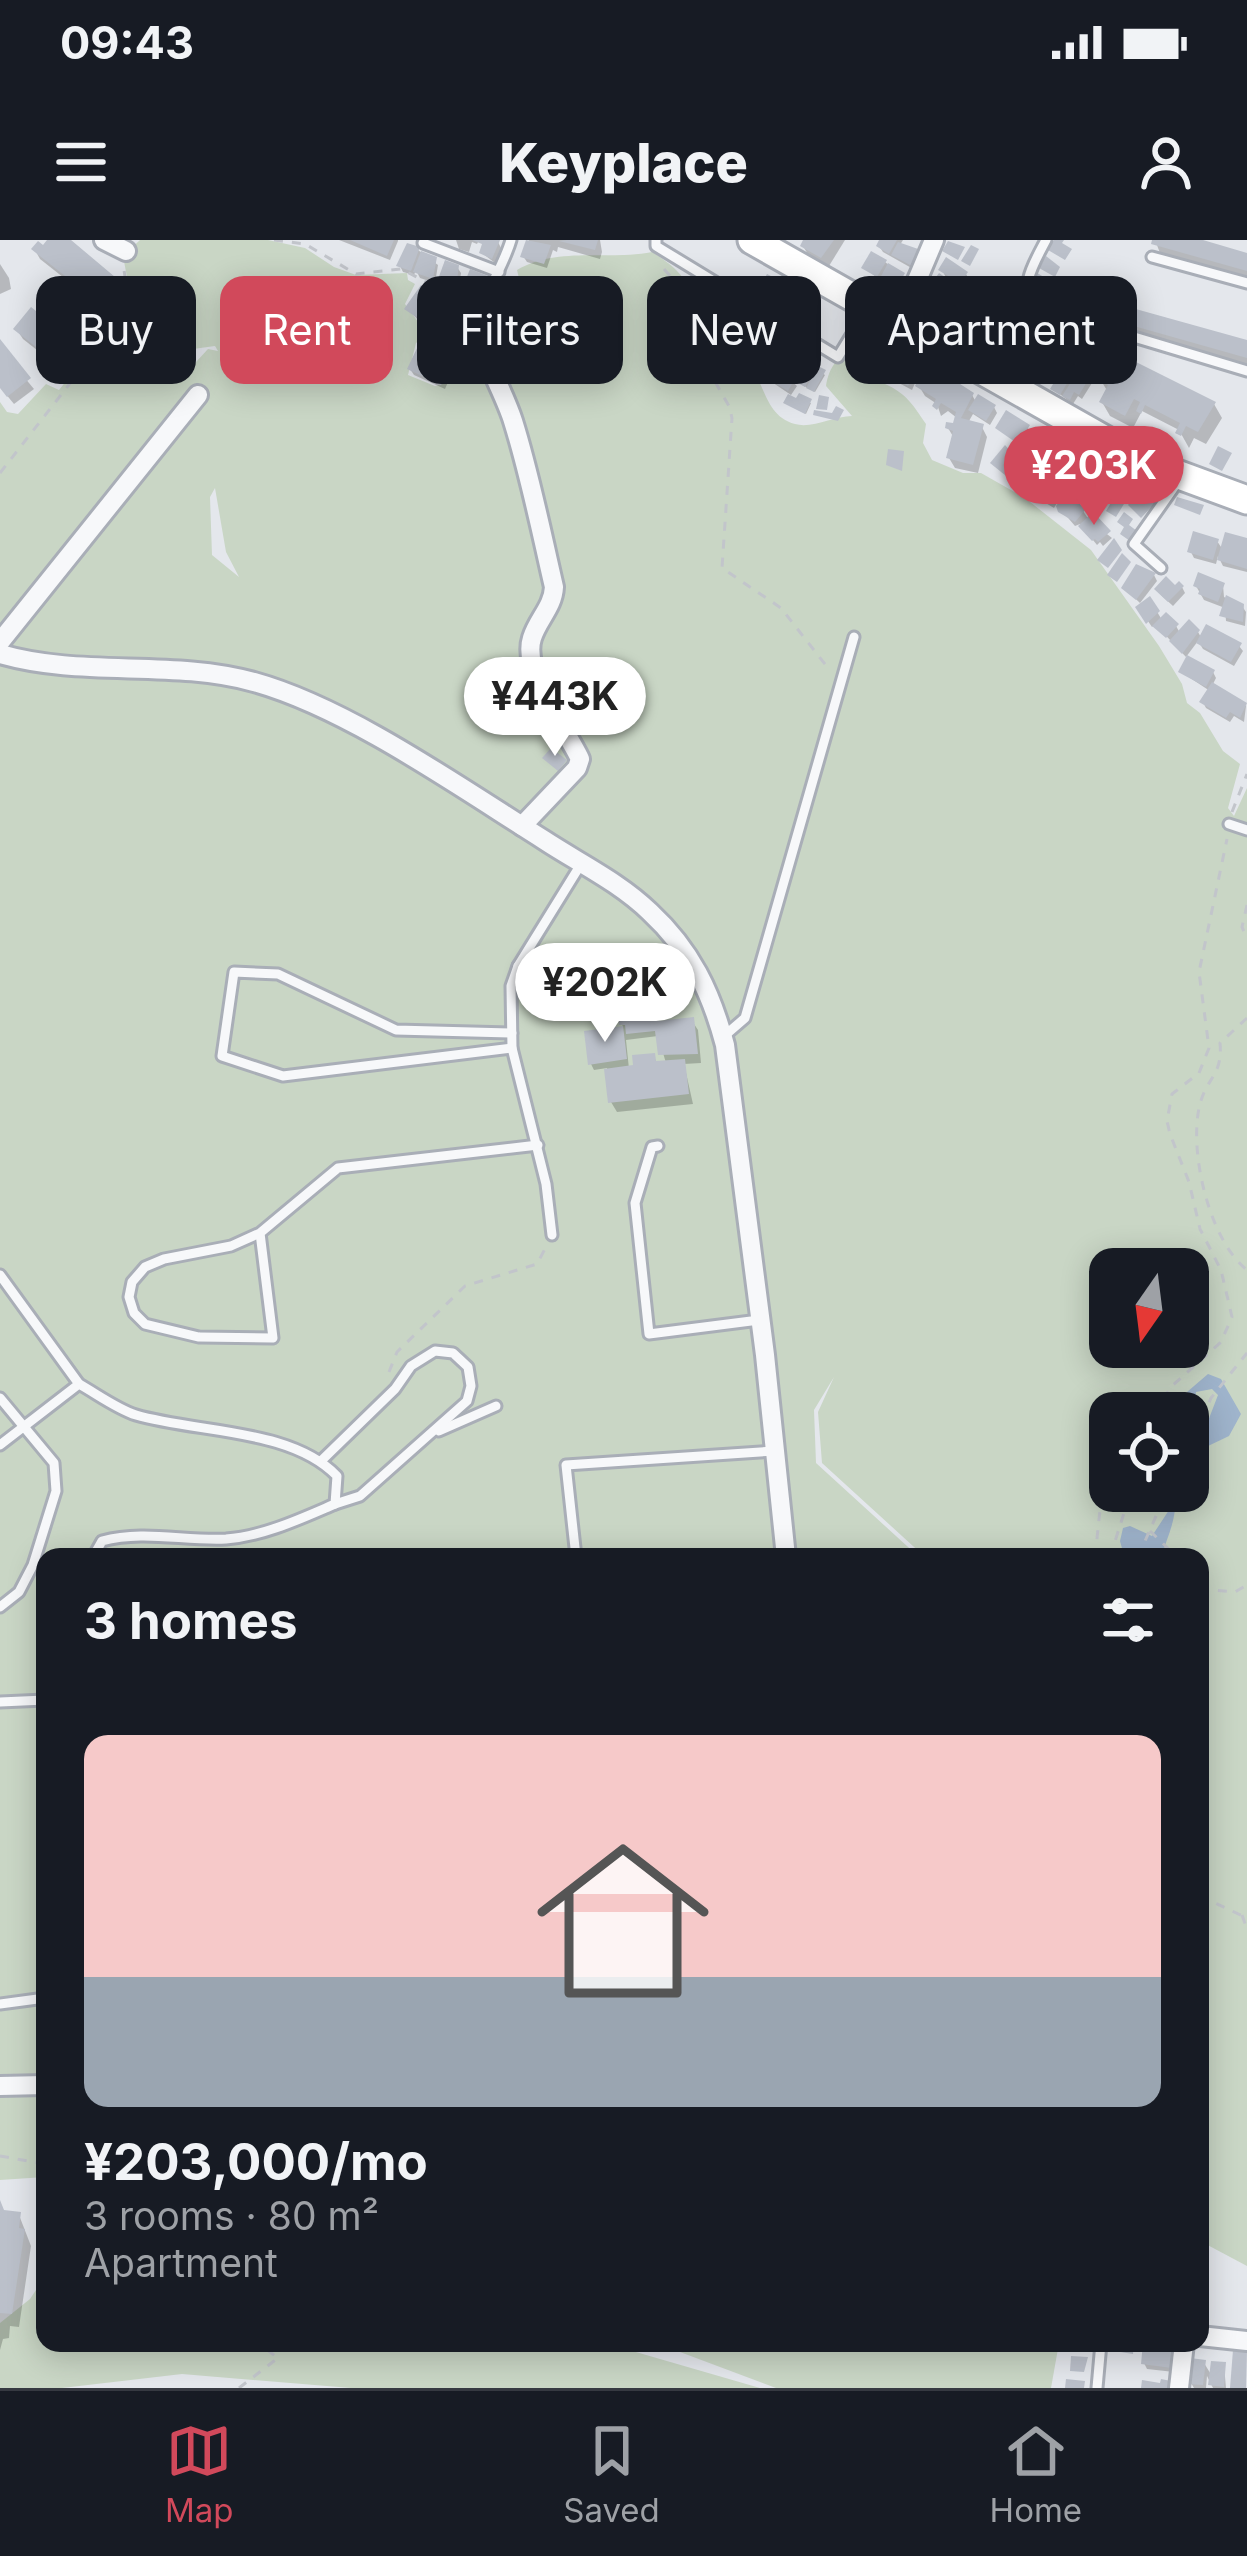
<!DOCTYPE html>
<meta charset="utf-8">
<style>
body{margin:0;font-family:Inter,sans-serif;background:#242831;color:#f1f3f6;height:100vh;display:flex;flex-direction:column;font-size:45px;white-space:nowrap}
*{box-sizing:border-box;margin:0}
p{font-size:39px;color:#9ea1a6}
.icon{flex:none;width:66px;height:66px;fill:none;stroke:currentColor;stroke-width:2;stroke-linecap:round;stroke-linejoin:round}
.map{position:relative;flex:1;overflow:hidden}
.sheet{position:absolute;left:36px;top:1308px;width:1173px;height:804px;display:flex;flex-direction:column;background:#171b24;border-radius:24px;box-shadow:0 6px 30px #0003}
.sheet>*{flex:none}
.hud{position:absolute;left:36px;top:36px;width:1176px;height:108px;display:flex;gap:24px}
.needle{width:78px;rotate:194deg}
.controls{position:absolute;left:1089px;top:1008px;display:grid;gap:24px}
.controls a{display:grid;place-items:center;width:120px;height:120px;border-radius:24px;background:#171b24;box-shadow:0 6px 30px #0003;font-size:60px}
.price{position:absolute;translate:-50% -102px;padding:0 27px;border-radius:42px;background:#fff;color:#222;font-size:39px;line-height:78px;filter:drop-shadow(0 3px 6px #0008)}
.price::after{content:'';position:absolute;left:50%;top:72px;width:36px;height:27px;margin-left:-18px;background:inherit;clip-path:polygon(0 0,100% 0,50% 100%)}
.price.on{background:#d1495b;color:#fff}
ul{padding:0;list-style:none}
li{display:grid;align-content:center;gap:24px;height:636px;padding:0 48px}
li span{display:grid;place-items:center;height:372px;border-radius:24px;color:#555}
li>.icon{margin-inline-start:auto}
span .icon{width:216px;height:216px;fill:#fffc;stroke-width:1}
li b{font-size:51px}
h2{display:flex;justify-content:space-between;align-items:center;height:144px;padding:0 48px;font-size:51px}
.tag{padding:0 42px;border-radius:24px;background:#171b24;box-shadow:0 6px 30px #0003;font-size:42px;line-height:108px}
.tag.on{background:#d1495b;color:#fff}
.status{display:flex;justify-content:space-between;align-items:center;height:84px;padding:0 60px;background:#171b24;direction:ltr}
.status svg{height:33px;fill:currentColor}
header{display:flex;justify-content:space-between;align-items:center;height:156px;padding:0 48px;background:#171b24;font-size:54px;font-weight:800}
.menu{display:flex;justify-content:space-around;align-items:center;height:168px;border-top:3px solid #363941;background:#171b24;font-size:33px;color:#9ea1a6}
.menu a{display:grid;justify-items:center;gap:6px}
.menu .on{color:#d1495b}
.map>svg:first-child{display:block}
.green{fill:#c9d6c5;fill-rule:evenodd}
.water{fill:#9fb4cc}
.shadow{fill:#0003;fill-rule:evenodd}
.building{fill:#bbc0ca}
.lines{fill:none;stroke-linecap:round;stroke-linejoin:round}
.lane-casing{stroke:#a9aeb7;stroke-width:15}
.street-casing{stroke:#a9aeb7;stroke-width:24}
.secondary-casing{stroke:#a9aeb7;stroke-width:33}
.path{stroke:#c2c5cb;stroke-width:3;stroke-dasharray:9 9;stroke-linecap:butt}
.lane{stroke:#f7f8fa;stroke-width:9}
.street{stroke:#f7f8fa;stroke-width:18}
.secondary{stroke:#fff;stroke-width:27}
</style>
<div class="status"><b>09:43</b><svg viewBox="0 0 49 12"><path d="M0 12V9h3v3zM5 12V6h3v6zM10 12V3h3v9zM15 12V0h3v12zM26 1h20v11H26zM47 4h2v5h-2z"/></svg></div>
<header><svg class="icon" aria-label="menu" viewBox="0 0 24 24"><path d="M4 6h16M4 12h16M4 18h16"/></svg>Keyplace<svg class="icon" aria-label="person" viewBox="0 0 24 24"><circle cx="12" cy="8" r="4"/><path d="M4 21q1-7 8-7t8 7"/></svg></header>
<div class="map">
<svg width="1247" height="2148" viewBox="0 0 1247 2148">
<rect width="100%" height="100%" fill="#e4e7ec"/>
<g class="green">
<path d="M 140,0 L 268,0 L 305,8 L 334,27 L 356,35 L 407,33 L 408,40 L 415,44 L 405,64 L 427,94 L 416,103 L 408,135 L 435,146 L 457,140 L 464,126 C 478,127 500,132 511,122 C 534,103 523,55 517,30 C 558,6 609,21 652,12 C 699,41 687,53 700,101 C 775,106 749,171 795,184 C 812,189 834,176 852,176 L 826,146 C 829,127 839,112 859,108 L 867,121 L 883,129 L 885,144 C 906,153 913,165 926,184 L 923,203 L 932,220 L 963,233 L 981,233 L 1025,258 L 1091,310 L 1159,406 L 1182,444 L 1187,463 L 1200,473 L 1223,511 L 1240,524 L 1228,568 L 1234,576 L 1247,548 L 1247,2026 L 1200,2001 L 1200,1317 L 925,1317 L 822,1223 L 818,1172 L 834,1137 L 814,1170 L 816,1223 L 919,1317 L 45,1317 L 45,1937 L 0,1940 L 0,162 L 7,172 L 18,174 L 46,144 L 59,150 L 111,85 L 131,95 L 121,84 L 130,53 L 123,16 ZM 142,103 L 186,110 L 215,106 L 218,111 L 208,109 L 184,135 ZM 215,248 L 226,312 L 239,337 L 212,315 L 210,257 ZM 1110,1029 L 1188,1029 L 1188,1107 L 1110,1107 ZM 1110,1173 L 1188,1173 L 1188,1251 L 1110,1251 Z"/>
<polygon points="40,2044 45,2044 45,2103 629,2103 629,2110 760,2148 351,2148 182,2134 62,2148 0,2148 0,2083 30,2059"/>
<polygon points="656,2103 1059,2103 1051,2148 776,2148"/>
</g>
<g class="water">
<polygon points="1208,1134 1221,1139 1241,1174 1229,1196 1206,1207 1200,1202 1218,1155 1212,1149 1196,1152 1193,1185 1188,1192 1188,1173 1179,1173 1187,1152"/>
<path d="M 1171,1267 L 1175,1269 C 1173,1288 1166,1299 1162,1317 L 1131,1317 L 1123,1312 L 1120,1301 L 1123,1288 L 1130,1286 L 1152,1296 Z"/>
</g>
<g class="shadow">
<polygon points="51,0 64,0 101,27 121,58 115,67 119,75 116,79 40,19 35,10 43,9"/>
<polygon points="339,0 398,0 398,1 390,20"/>
<polygon points="456,0 479,0 477,4 472,2 469,12 459,9"/>
<polygon points="484,0 498,2 501,8 495,23 482,13"/>
<polygon points="529,0 600,0 602,12 600,19 558,7 557,12 553,10 547,28 527,22 523,16"/>
<polygon points="807,0 845,0 829,26 809,16 803,6"/>
<polygon points="883,0 903,0 900,5 919,12 915,30 883,12 879,6"/>
<polygon points="1155,0 1192,0 1247,16 1247,38 1160,13"/>
<polygon points="418,10 438,25 435,43 420,38 416,30 414,35 403,32 400,26"/>
<polygon points="885,22 904,37 899,47 882,38 881,41 865,28"/>
<polygon points="0,24 9,38 11,49 0,54"/>
<polygon points="457,27 461,33 458,53 444,48 440,42"/>
<polygon points="942,30 966,34 969,39 964,47 950,39 960,55 936,86 917,69 950,45"/>
<polygon points="486,38 489,44 483,60 467,58 464,52"/>
<polygon points="1050,44 1053,50 1041,65 1035,57"/>
<polygon points="422,49 441,66 438,70 431,64 419,81 408,69"/>
<polygon points="791,51 795,57 788,76 758,56"/>
<polygon points="727,73 730,78 721,91 729,99 724,105 717,100 719,94 697,74"/>
<polygon points="1106,77 1247,103 1247,125 1111,87"/>
<polygon points="17,90 84,113 90,123 76,141 23,99"/>
<polygon points="463,97 472,101 471,108 462,104"/>
<polygon points="863,98 900,110 904,116 920,121 926,131 972,155 976,162 994,167 997,173 990,185 973,174 969,181 982,187 987,197 978,233 955,228 949,218 954,198 948,188 955,187 957,178 948,171 941,176 937,164 925,156 916,141 912,150 897,142 893,136 898,127 890,122 887,127 876,120 872,114 875,110"/>
<polygon points="1109,103 1110,113 1214,164 1222,178 1206,204 1194,198 1189,208 1179,190 1142,171 1133,188 1110,176 1102,162 1108,152 1100,139 1109,122 1105,120 1096,133 1080,119"/>
<polygon points="1061,105 1063,122 1050,139 1047,137 1043,141 1023,123"/>
<polygon points="0,108 34,149 14,164 0,147"/>
<polygon points="783,110 805,115 807,123 825,135 815,152 799,143 805,133 788,123 782,132 797,146 789,158 811,163 806,174 788,164 787,163 791,155 763,136 746,113"/>
<polygon points="452,120 455,126 445,149 414,135 410,129"/>
<polygon points="1075,129 1092,143 1082,159 1078,156 1073,164 1053,149"/>
<polygon points="1027,187 1031,193 1022,207 999,188"/>
<polygon points="993,223 1023,227 1029,237 1061,245 1064,251 1054,268 1029,253 1023,244 1020,248"/>
<polygon points="1083,271 1089,280 1112,298 1103,306 1100,302 1097,305 1080,284 1075,286 1063,272"/>
<polygon points="1217,301 1223,310 1247,301 1247,332 1223,326 1218,316 1216,324 1194,318 1191,312"/>
<polygon points="1154,335 1157,341 1140,363 1124,348"/>
<polygon points="1223,345 1224,357 1242,366 1246,372 1245,386 1226,381 1225,368 1204,360 1196,346"/>
<polygon points="1182,347 1185,353 1173,366 1161,355"/>
<polygon points="1150,360 1162,380 1176,386 1180,393 1198,392 1202,399 1239,406 1243,411 1234,426 1203,409 1198,401 1186,417 1155,384 1152,387 1139,368"/>
<polygon points="1181,432 1213,432 1216,438 1212,446 1246,466 1244,482 1234,476 1230,482 1206,468 1203,462 1210,451"/>
<path d="M 655,771 L 659,784 L 692,781 L 698,790 L 701,823 L 684,824 L 693,864 L 617,872 L 611,862 L 607,828 L 594,830 L 591,824 L 623,789 L 621,775 ZM 658,796 L 666,823 L 658,824 L 653,816 L 629,829 L 626,800 Z"/>
<polygon points="0,1972 19,1975 31,2006 19,2087 10,2086 9,2098 3,2099 0,2110"/>
<polygon points="1173,2108 1174,2132 1147,2129 1144,2123"/>
<polygon points="1204,2123 1212,2136 1224,2125 1226,2148 1213,2148 1207,2136 1206,2148 1194,2148 1191,2143"/>
</g>
<g class="building">
<polygon points="47,0 71,0 115,37 119,44 110,58 116,63 109,71 31,9 38,1 43,5"/>
<polygon points="350,0 394,0 387,16"/>
<polygon points="472,0 500,0 492,19 479,13 482,4"/>
<polygon points="526,0 551,5 544,24 520,17"/>
<polygon points="567,0 598,0 595,10 559,1"/>
<polygon points="803,0 834,0 821,18 800,6"/>
<polygon points="879,0 897,0 889,14 876,6"/>
<polygon points="1054,0 1064,0 1062,3 1072,9 1065,20 1048,10"/>
<polygon points="1152,0 1203,0 1247,13 1247,31 1151,4"/>
<polygon points="948,1 965,7 958,20 942,11"/>
<polygon points="898,2 921,10 912,26 891,15"/>
<polygon points="407,3 420,7 411,31 396,26"/>
<polygon points="971,5 979,9 970,26 961,21"/>
<polygon points="421,11 437,17 433,39 413,32"/>
<polygon points="871,11 887,20 877,37 861,28"/>
<polygon points="1046,16 1060,27 1055,37 1039,28"/>
<polygon points="946,17 968,32 960,43 938,30"/>
<polygon points="445,20 459,25 456,49 437,42"/>
<polygon points="888,23 905,33 897,47 880,38"/>
<polygon points="470,29 488,36 480,56 476,54 475,58 461,52"/>
<polygon points="1034,31 1052,42 1037,61 1031,57 1035,52 1029,47"/>
<polygon points="939,33 959,47 932,82 914,68"/>
<polygon points="767,34 794,48 784,72 755,56"/>
<polygon points="421,45 440,58 435,66 427,61 416,77 404,69"/>
<polygon points="707,55 729,71 715,90 693,74"/>
<polygon points="1107,61 1247,100 1247,118 1102,77"/>
<polygon points="31,67 86,111 69,133 13,89"/>
<polygon points="751,84 784,108 788,109 792,103 807,113 798,128 784,119 780,125 774,121 763,135 756,130 739,102"/>
<polygon points="775,84 785,91 779,100 769,93"/>
<polygon points="867,86 902,108 893,122 886,118 883,123 869,114 873,107 859,98"/>
<polygon points="721,88 730,95 723,105 713,98"/>
<polygon points="1095,90 1112,101 1093,130 1076,119"/>
<polygon points="1049,92 1061,102 1070,92 1074,95 1058,111 1062,115 1046,135 1042,133 1039,137 1020,122"/>
<polygon points="0,99 31,138 7,157 0,148"/>
<polygon points="428,101 454,118 441,145 407,129 420,102 426,105"/>
<polygon points="904,109 923,119 908,146 890,136"/>
<polygon points="1112,110 1216,162 1198,192 1186,186 1181,196 1175,193 1180,183 1145,165 1141,174 1136,171 1140,162 1134,159 1125,176 1099,162 1108,145 1097,139"/>
<polygon points="808,120 817,125 805,147 796,142"/>
<polygon points="1067,121 1077,127 1060,155 1050,149"/>
<polygon points="926,122 974,153 961,178 984,184 973,225 946,218 953,191 945,188 946,182 953,183 956,172 941,163 937,170 932,166 936,159 915,146"/>
<polygon points="775,124 796,137 788,151 766,138"/>
<polygon points="818,126 826,130 814,152 806,148"/>
<polygon points="1080,128 1091,135 1079,155 1074,152 1070,160 1062,156"/>
<polygon points="799,153 812,159 805,174 783,163 788,154 796,158"/>
<polygon points="978,154 996,165 986,181 968,170"/>
<polygon points="819,155 829,157 827,170 816,169"/>
<polygon points="836,166 844,170 838,181 813,175 814,170 832,173"/>
<polygon points="1006,170 1030,185 1018,204 995,188"/>
<polygon points="1005,205 1027,230 1016,244 990,223"/>
<polygon points="1218,206 1232,213 1222,231 1209,224"/>
<polygon points="888,209 904,211 902,231 886,225"/>
<polygon points="1033,228 1063,243 1050,264 1022,248 1026,242 1022,240"/>
<polygon points="1144,242 1164,253 1161,258 1141,247"/>
<polygon points="1120,248 1130,254 1116,277 1106,271"/>
<polygon points="1140,249 1157,261 1141,278 1128,265"/>
<polygon points="1066,253 1086,269 1075,282 1058,272 1056,266"/>
<polygon points="1177,257 1204,265 1200,275 1174,265"/>
<polygon points="1093,272 1111,291 1098,302 1095,299 1092,301 1078,286"/>
<polygon points="1124,272 1133,279 1129,285 1137,291 1130,301 1120,294 1124,287 1117,282"/>
<polygon points="1193,291 1219,299 1213,320 1187,312"/>
<polygon points="1225,292 1247,298 1247,329 1217,320"/>
<polygon points="1114,298 1122,310 1108,328 1097,320"/>
<polygon points="1122,313 1131,322 1117,342 1107,335"/>
<polygon points="1136,324 1156,333 1136,360 1121,348"/>
<polygon points="1198,332 1225,343 1218,362 1198,354 1200,349 1193,346"/>
<polygon points="1166,336 1175,345 1179,341 1184,346 1168,362 1154,349"/>
<polygon points="1226,355 1244,364 1243,382 1219,376"/>
<polygon points="1150,356 1160,371 1146,384 1135,367"/>
<polygon points="1166,372 1179,384 1166,398 1152,386"/>
<polygon points="1189,379 1200,390 1182,414 1169,401"/>
<polygon points="1206,384 1242,403 1231,422 1196,403"/>
<polygon points="1187,415 1215,430 1206,447 1178,432"/>
<polygon points="1212,442 1247,463 1240,478 1230,472 1226,478 1199,462"/>
<polygon points="551,508 567,520 558,531 542,518"/>
<polygon points="656,767 658,781 694,777 698,814 658,815 655,791 626,794 625,785 619,785 618,772"/>
<polygon points="623,786 627,819 588,825 584,791"/>
<polygon points="655,813 656,821 685,819 689,854 608,863 604,829 633,825 632,815"/>
<polygon points="0,1960 4,1970 21,1972 19,1988 25,1989 12,2074 0,2073"/>
<polygon points="1115,2103 1134,2103 1133,2114 1114,2111"/>
<polygon points="1143,2103 1175,2105 1172,2128 1141,2124"/>
<polygon points="1233,2110 1247,2111 1246,2148 1230,2148"/>
<polygon points="1071,2116 1088,2117 1084,2132 1070,2131"/>
<polygon points="1190,2118 1206,2120 1203,2145 1188,2144"/>
<polygon points="1211,2121 1226,2122 1224,2147 1208,2145"/>
<polygon points="1066,2139 1085,2141 1084,2148 1065,2148"/>
<polygon points="1161,2139 1171,2141 1170,2148 1141,2148 1142,2140 1160,2143"/>
</g>
<g class="lines">
<g class="lane-casing">
<g id="lane">
<polyline points="656,0 656,6 838,117 868,68"/>
<polyline points="423,3 499,32"/>
<polyline points="1152,17 1247,43"/>
<path d="M 435,69 L 479,83 C 483,54 503,28 511,0"/>
<path d="M 1034,72 C 1019,45 1033,25 1046,0"/>
<polyline points="1104,88 1247,131"/>
<polyline points="1161,328 1134,304 1179,240"/>
<polyline points="1229,584 1247,590"/>
<polyline points="518,726 536,743 542,756"/>
<polyline points="512,793 396,790 278,734 234,732 222,816 283,836 512,808"/>
<polyline points="723,797 745,778 854,397"/>
<polyline points="658,906 652,907 635,963 649,1094 759,1080"/>
<polyline points="260,993 273,1098 199,1097 145,1084 134,1073 129,1057 132,1042 145,1027 164,1019 231,1006 260,993 338,928 538,905"/>
<polyline points="552,995 546,944 512,808 511,746 518,726 581,624"/>
<polyline points="0,1035 79,1144"/>
<polyline points="0,1158 54,1223 56,1251 33,1325 19,1352 0,1367"/>
<polyline points="439,1191 496,1166"/>
<path d="M 0,1205 L 79,1144 C 97,1154 117,1169 136,1175 C 197,1193 291,1188 337,1236 L 335,1264 C 300,1279 264,1296 226,1299 C 183,1301 144,1290 102,1301 L 93,1317"/>
<polyline points="322,1220 395,1149 411,1126 435,1111 453,1113 468,1127 471,1146 467,1161 360,1256 335,1264"/>
<polyline points="576,1317 566,1225 774,1211"/>
<polyline points="0,1462 45,1460"/>
<polyline points="0,1764 45,1758"/>
<polyline points="1097,2148 1101,2103"/>
</g>
</g>
<g class="street-casing">
<g id="street">
<polyline points="104,0 126,11"/>
<polyline points="888,80 915,45 934,0"/>
<path d="M 479,83 C 480,115 503,149 513,181 C 530,235 541,291 554,347 C 553,367 538,379 532,398 C 521,431 566,489 580,519 L 577,528 L 522,586"/>
<polyline points="986,134 1035,73"/>
<polyline points="0,402 198,155"/>
<path d="M 0,414 C 82,438 172,419 254,442 C 348,468 461,548 544,600 C 579,623 619,642 650,672 C 691,710 711,752 725,805 L 765,1115 L 786,1317"/>
<polyline points="0,1846 45,1845"/>
<polyline points="1200,2096 1247,2101"/>
<polyline points="1179,2148 1184,2103"/>
</g>
</g>
<g class="secondary-casing">
<polyline id="secondary" points="752,0 1144,222 1247,260"/>
</g>
<g class="path">
<polyline points="274,0 305,4 356,34 401,29 442,50 446,59"/>
<polyline points="664,29 678,45 695,107 729,166 732,178 722,328 781,368 828,428"/>
<polyline points="0,233 114,87 126,43 124,30"/>
<polyline points="1232,572 1247,534"/>
<polyline points="1247,665 1242,687 1247,699"/>
<path d="M 1247,778 L 1220,803 C 1223,835 1207,837 1200,864 C 1188,910 1209,1000 1247,1030"/>
<polyline points="389,1132 397,1112 465,1046 537,1024 547,1005"/>
<polyline points="1152,1173 1173,1145 1221,1102 1232,1077 1221,1030 1200,989 1189,942 1170,894 1167,881 1172,854 1199,833 1209,808 1199,732 1227,599"/>
<polyline points="1188,1212 1211,1158 1247,1113"/>
<polyline points="1188,1224 1201,1228"/>
<polyline points="1150,1291 1177,1317"/>
<polyline points="1095,1317 1100,1270 1110,1249"/>
<polyline points="1110,1317 1131,1251"/>
<polyline points="1138,1317 1167,1251"/>
<polyline points="1200,1349 1235,1352 1247,1345"/>
<polyline points="1200,1656 1247,1678"/>
<polyline points="1242,1675 1247,1689"/>
<polyline points="0,1916 45,1924"/>
<polyline points="239,2148 278,2118 258,2103"/>
</g>
<use href="#lane" class="lane"/>
<use href="#street" class="street"/>
<use href="#secondary" class="secondary"/>
</g>
</svg>
<div class="controls">
<a><svg class="needle" viewBox="-14 -14 28 28"><path d="M0-13l5 13h-10z" fill="#e53935"/><path d="M0 13l5-13h-10z" fill="#9ea1a6"/></svg></a>
<a><svg class="icon" aria-label="locate" viewBox="0 0 24 24"><circle cx="12" cy="12" r="6"/><path d="M12 2v4M12 18v4M2 12h4M18 12h4"/></svg></a>
</div>
<b class="price on" style="left:1094px;top:288px">¥203K</b>
<b class="price" style="left:555px;top:519px">¥443K</b>
<b class="price" style="left:605px;top:805px">¥202K</b>
<div class="hud">
<a class="tag">Buy</a>
<a class="tag on">Rent</a>
<a class="tag">Filters</a>
<a class="tag">New</a>
<a class="tag">Apartment</a>
</div>
<section class="sheet">
<h2>3 homes<svg class="icon" aria-label="filters" viewBox="0 0 24 24"><path d="M4 7h16M4 17h16"/><circle cx="9" cy="7" r="2"/><circle cx="15" cy="17" r="2"/></svg></h2>
<ul>
<li><span style="background:linear-gradient(#f6c9c9 65%,#9aa5b1 0)"><svg class="icon" aria-label="home" viewBox="0 0 24 24"><path d="M3 11l9-7 9 7M6 9v11h12V9"/></svg></span><div><b>¥203,000/mo</b><p>3 rooms · 80 m²</p><p>Apartment</p></div></li>
</ul>
</section>
</div>
<nav class="menu">
<a class="on"><svg class="icon" aria-label="map" viewBox="0 0 24 24"><path d="M3 6l6-2 6 2 6-2v14l-6 2-6-2-6 2zM9 4v14M15 6v14"/></svg>Map</a>
<a><svg class="icon" aria-label="saved" viewBox="0 0 24 24"><path d="M7 4h10v16l-5-4-5 4z"/></svg>Saved</a>
<a><svg class="icon" aria-label="home" viewBox="0 0 24 24"><path d="M3 11l9-7 9 7M6 9v11h12V9"/></svg>Home</a>
</nav>
